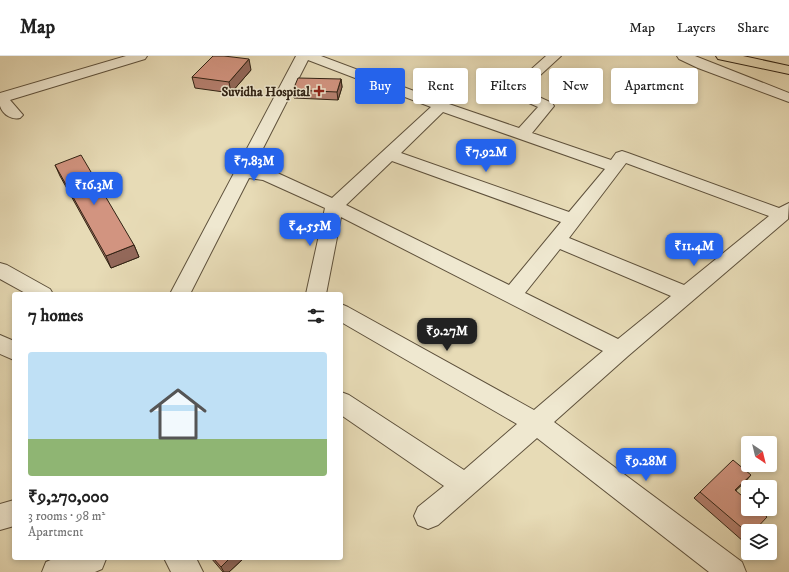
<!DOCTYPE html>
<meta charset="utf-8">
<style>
body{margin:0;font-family:"IM FELL DW Pica",serif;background:#f6f6f6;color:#222;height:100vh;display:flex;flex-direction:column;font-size:15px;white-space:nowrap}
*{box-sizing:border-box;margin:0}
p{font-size:13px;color:#767676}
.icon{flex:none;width:22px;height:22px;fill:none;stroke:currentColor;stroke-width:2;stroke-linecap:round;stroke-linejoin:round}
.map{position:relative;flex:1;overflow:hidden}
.side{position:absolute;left:12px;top:236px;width:331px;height:268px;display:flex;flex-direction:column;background:#fff;border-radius:4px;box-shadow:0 2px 6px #0003}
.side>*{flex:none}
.top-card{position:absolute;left:355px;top:12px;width:374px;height:36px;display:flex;gap:8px}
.needle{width:26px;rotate:145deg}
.fabs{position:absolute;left:741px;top:380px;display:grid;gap:8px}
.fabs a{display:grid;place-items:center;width:36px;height:36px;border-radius:4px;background:#fff;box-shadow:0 2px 6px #0003;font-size:20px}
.price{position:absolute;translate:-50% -34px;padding:0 9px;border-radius:8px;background:#2563eb;color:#fff;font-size:13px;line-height:26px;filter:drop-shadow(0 1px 2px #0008)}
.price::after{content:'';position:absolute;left:50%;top:24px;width:12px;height:9px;margin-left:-6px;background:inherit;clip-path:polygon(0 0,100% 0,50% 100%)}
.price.selected{background:#222;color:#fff}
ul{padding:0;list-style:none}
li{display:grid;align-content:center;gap:8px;height:212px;padding:0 16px}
li span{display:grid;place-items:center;height:124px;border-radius:4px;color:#555}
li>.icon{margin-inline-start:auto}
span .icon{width:72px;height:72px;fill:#fffc;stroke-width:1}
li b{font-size:17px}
h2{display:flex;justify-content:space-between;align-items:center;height:48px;padding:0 16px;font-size:17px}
.chip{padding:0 14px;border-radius:4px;background:#fff;box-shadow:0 2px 6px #0003;font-size:14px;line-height:36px}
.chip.selected{background:#2563eb;color:#fff}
header{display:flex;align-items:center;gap:24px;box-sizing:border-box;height:56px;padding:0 20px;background:#fff;border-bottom:1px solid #e0e0e0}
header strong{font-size:19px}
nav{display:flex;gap:22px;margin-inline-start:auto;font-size:14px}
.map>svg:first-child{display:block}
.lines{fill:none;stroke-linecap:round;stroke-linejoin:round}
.minor-casing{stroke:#5e513c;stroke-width:2}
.major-casing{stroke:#312314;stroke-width:2}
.minor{fill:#efe8d0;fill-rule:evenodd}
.major{fill:#e7dbb6;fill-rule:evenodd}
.wall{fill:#b57f6e;stroke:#312314}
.shaded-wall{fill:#93685a;stroke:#312314}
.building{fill:#d29480;stroke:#312314}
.poi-dot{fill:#8f2418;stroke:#efe8d0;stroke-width:1.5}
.labels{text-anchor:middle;stroke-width:3;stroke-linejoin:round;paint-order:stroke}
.far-poi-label{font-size:13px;font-weight:bold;fill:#312314;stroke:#efe8d0;text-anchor:end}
</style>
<header>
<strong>Map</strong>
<nav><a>Map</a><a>Layers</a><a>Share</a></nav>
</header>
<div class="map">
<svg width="789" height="516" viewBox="0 0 789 516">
<rect width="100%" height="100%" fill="#e7dbb6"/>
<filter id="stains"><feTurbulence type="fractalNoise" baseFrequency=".005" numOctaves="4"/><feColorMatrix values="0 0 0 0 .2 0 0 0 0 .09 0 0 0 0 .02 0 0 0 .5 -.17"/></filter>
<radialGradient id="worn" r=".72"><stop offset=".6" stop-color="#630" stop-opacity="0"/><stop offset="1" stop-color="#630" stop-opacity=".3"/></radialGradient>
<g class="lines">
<g class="minor-casing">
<g id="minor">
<path d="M 126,0 L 147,0 L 145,3 L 10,44 L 23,59 L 20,62 C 12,64 3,59 0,50 C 0,46 0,40 0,37 Z"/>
<path d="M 296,0 L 321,0 L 446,47 L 519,72 L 538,51 L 509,38 L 507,35 L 546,0 L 561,0 L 524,34 L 552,47 L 554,50 L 532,77 L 611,104 L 616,97 L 622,95 L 628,97 L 779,152 L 789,147 L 788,163 L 628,300 L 554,366 L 742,506 L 746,516 L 709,516 L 537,382 L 438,469 L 428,473 L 418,469 L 414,460 L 418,451 L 444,430 L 341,359 L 341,336 L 349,339 L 464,414 L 517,368 L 341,266 L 341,248 L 348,251 L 534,354 L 603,295 L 341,161 L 326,238 L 306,238 L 325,152 L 263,124 L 249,122 L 190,238 L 170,238 ZM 308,4 L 431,51 L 332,142 L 273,115 L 253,112 ZM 443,56 L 605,113 L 569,156 L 401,97 ZM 392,105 L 561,166 L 509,229 L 346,149 ZM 626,107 L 769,160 L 684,229 L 569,182 ZM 560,193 L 671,240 L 618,283 L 525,237 Z"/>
<polygon points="677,0 695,0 789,37 789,46 698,12 679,3"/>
<polygon points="0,207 7,209 50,233 53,238 27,238 0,223"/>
<polygon points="0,279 14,285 14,304 0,298"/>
<polygon points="14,444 14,470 0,474 0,448"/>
<polygon points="55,502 106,502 106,503 102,513 95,516 42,516 46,506"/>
<polygon points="164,502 196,502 203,516 171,516"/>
</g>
</g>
<g class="major-casing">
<polygon id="major" points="716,0 743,0 789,10 789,18 718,3"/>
</g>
<use href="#minor" class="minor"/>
<use href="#major" class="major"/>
</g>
<g class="wall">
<polygon points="251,14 231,37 195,32 192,21"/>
<polygon points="341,23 342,31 338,44 294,42 293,34"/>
<polygon points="55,109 134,189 139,201 111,212 60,120"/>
<polygon points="751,419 736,434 748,475 748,481 744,486 694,442 700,436"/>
<polygon points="211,502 244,502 229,516 223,516"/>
</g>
<g class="shaded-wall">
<polygon points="249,3 251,14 231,37 229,26"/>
<polygon points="341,23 342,31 338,44 337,36"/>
<polygon points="134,189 139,201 111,212 106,200"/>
<polygon points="751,419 745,426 729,441 735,434"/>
<polygon points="230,502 244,502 229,516 224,516 221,511"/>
</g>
<g class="building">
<polygon points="213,0 224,0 249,3 229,26 192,21"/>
<polygon points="298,22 341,23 337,36 293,34"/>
<polygon points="81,99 134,189 106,200 55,109"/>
<polygon points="733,404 751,419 735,434 748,445 748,453 758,453 767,461 754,475 748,475 748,477 700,436"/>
<polygon points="213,502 230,502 221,511"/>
</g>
<path class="poi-dot" d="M317 29h4v4h4v4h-4v4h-4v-4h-4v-4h4z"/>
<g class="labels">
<g class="far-poi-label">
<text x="310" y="40">Suvidha Hospital</text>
</g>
</g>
<rect width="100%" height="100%" filter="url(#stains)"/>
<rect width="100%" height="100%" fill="url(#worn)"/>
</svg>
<div class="fabs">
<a><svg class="needle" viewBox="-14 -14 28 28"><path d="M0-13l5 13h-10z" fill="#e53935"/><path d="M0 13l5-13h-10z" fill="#767676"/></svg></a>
<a><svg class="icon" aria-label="locate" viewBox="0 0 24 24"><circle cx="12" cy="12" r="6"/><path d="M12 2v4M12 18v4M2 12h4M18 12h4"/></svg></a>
<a><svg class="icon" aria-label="layers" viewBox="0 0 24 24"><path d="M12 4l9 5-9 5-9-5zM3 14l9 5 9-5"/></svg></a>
</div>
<b class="price" style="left:486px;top:117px">₹7.92M</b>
<b class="price" style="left:254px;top:126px">₹7.83M</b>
<b class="price" style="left:94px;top:150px">₹16.3M</b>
<b class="price" style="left:310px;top:191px">₹4.55M</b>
<b class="price" style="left:694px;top:211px">₹11.4M</b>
<b class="price selected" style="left:447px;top:296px">₹9.27M</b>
<b class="price" style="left:646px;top:426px">₹9.28M</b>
<div class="top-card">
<a class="chip selected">Buy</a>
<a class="chip">Rent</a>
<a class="chip">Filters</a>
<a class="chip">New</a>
<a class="chip">Apartment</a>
</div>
<section class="side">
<h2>7 homes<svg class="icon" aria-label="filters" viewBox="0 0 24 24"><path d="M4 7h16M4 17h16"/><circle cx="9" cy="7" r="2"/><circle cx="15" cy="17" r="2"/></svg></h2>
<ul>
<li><span style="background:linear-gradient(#bfe0f5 70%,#8fb573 0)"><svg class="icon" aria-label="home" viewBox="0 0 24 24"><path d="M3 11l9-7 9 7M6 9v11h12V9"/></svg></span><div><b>₹9,270,000</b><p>3 rooms · 98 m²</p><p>Apartment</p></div></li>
</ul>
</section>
</div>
